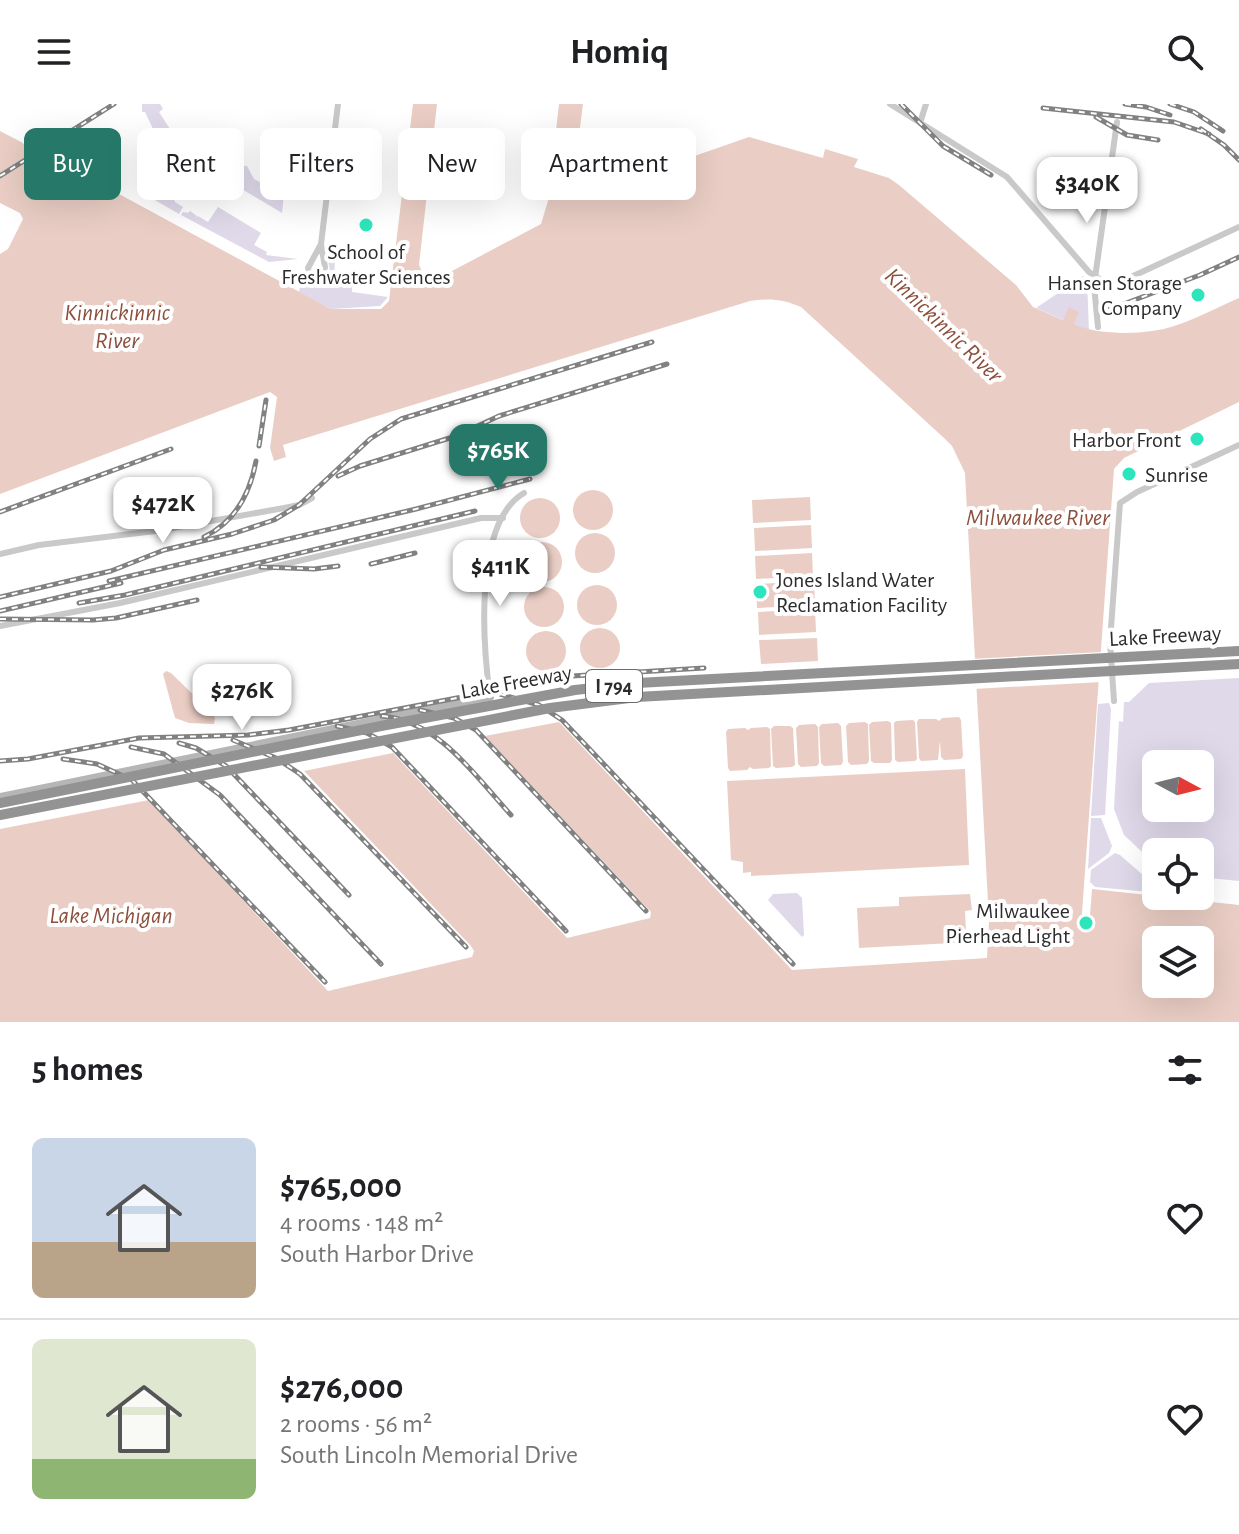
<!DOCTYPE html>
<meta charset="utf-8">
<style>
body{margin:0;font-family:"Alegreya Sans",sans-serif;background:#f2f2f2;color:#202124;height:100vh;display:flex;flex-direction:column;font-size:30px;white-space:nowrap}
*{box-sizing:border-box;margin:0}
p{font-size:26px;color:#757577}
.icon{flex:none;width:44px;height:44px;fill:none;stroke:currentColor;stroke-width:2;stroke-linecap:round;stroke-linejoin:round}
.map{position:relative;height:918px;overflow:hidden}
.drawer{display:flex;flex-direction:column;background:#fff;flex:1}
.drawer>*{flex:none}
.guide{position:absolute;left:24px;top:24px;width:800px;height:72px;display:flex;gap:16px}
.needle{width:52px;rotate:97deg}
.fabs{position:absolute;left:1142px;top:646px;display:grid;gap:16px}
.fabs a{display:grid;place-items:center;width:72px;height:72px;border-radius:12px;background:#fff;box-shadow:0 8px 32px #0002;font-size:40px}
.price{position:absolute;translate:-50% -68px;padding:0 18px;border-radius:16px;background:#fff;color:#222;font-size:26px;line-height:52px;filter:drop-shadow(0 2px 4px #0008)}
.price::after{content:'';position:absolute;left:50%;top:48px;width:24px;height:18px;margin-left:-12px;background:inherit;clip-path:polygon(0 0,100% 0,50% 100%)}
.price.selected{background:#267968;color:#fff}
ul{padding:0;list-style:none}
li{display:flex;align-items:center;gap:24px;height:200px;padding:0 32px}
li+li{border-top:2px solid #e0e0e0}
li span{display:grid;place-items:center;flex:none;width:224px;height:160px;border-radius:12px;color:#555}
li>.icon{margin-inline-start:auto}
span .icon{width:96px;height:96px;fill:#fffc;stroke-width:1}
li b{font-size:34px}
h2{display:flex;justify-content:space-between;align-items:center;height:96px;padding:0 32px;font-size:34px}
.chip{padding:0 28px;border-radius:12px;background:#fff;box-shadow:0 8px 32px #0002;font-size:28px;line-height:72px}
.chip.selected{background:#267968;color:#fff}
header{display:flex;justify-content:space-between;align-items:center;height:104px;padding:0 32px;background:#fff;font-size:36px;font-weight:600}
.map>svg:first-child{display:block}
.green{fill:#dfd9ea;fill-rule:evenodd}
.water{fill:#eacec5;fill-rule:evenodd}
.pier{fill:#fff}
.lines{fill:none;stroke-linecap:round;stroke-linejoin:round}
.street{stroke:#c9c9c9;stroke-width:6}
.secondary{stroke:#b6b6b6;stroke-width:8}
.rail-casing{stroke:#818181;stroke-width:5}
.rail{stroke:#fff;stroke-width:2;stroke-dasharray:6;stroke-linecap:butt}
.highway-bridge{stroke:#939393;stroke-width:10}
.poi-dot{fill:#2de5bc;stroke:#fff;stroke-width:3}
.labels{text-anchor:middle;stroke-width:8;stroke-linejoin:round;paint-order:stroke}
.shield{fill:#fff;stroke:#6b6b6b;stroke-width:2}
.shield-label{font-size:20px;font-weight:bold;fill:#2c2c2c}
.poi-label{font-size:22px;fill:#2c2c2c;stroke:#fff;text-anchor:end}
.street-label{font-size:22px;fill:#2c2c2c;stroke:#fff}
.water-label{font-size:24px;font-style:italic;fill:#8d4f3b;stroke:#fff}
</style>
<header><svg class="icon" aria-label="menu" viewBox="0 0 24 24"><path d="M4 6h16M4 12h16M4 18h16"/></svg>Homiq<svg class="icon" aria-label="search" viewBox="0 0 24 24"><circle cx="10" cy="10" r="6"/><path d="M15 15l6 6"/></svg></header>
<div class="map">
<svg width="1239" height="918" viewBox="0 0 1239 918">
<rect width="100%" height="100%" fill="#fff"/>
<g class="green">
<polygon points="142,0 160,0 163,5 159,8 195,64 174,95 175,98 183,103 179,110 146,91 153,25 145,8 142,8"/>
<polygon points="227,54 235,56 240,62 247,62 254,75 284,91 282,109 208,65 213,62 225,64"/>
<polygon points="218,103 261,129 254,141 267,148 266,151 298,155 269,158 181,111 183,108 188,109 190,107 197,112 196,114 198,112 208,118"/>
<polygon points="336,140 334,173 347,175 345,182 352,181 352,188 388,193 380,202 331,205 299,188 302,167 314,177 328,173 330,168 327,150"/>
<polygon points="1083,172 1087,176 1089,227 1036,204"/>
<path d="M 1239,574 L 1239,777 L 1200,773 L 1200,748 L 1156,748 L 1156,761 L 1124,731 L 1114,705 L 1119,617 L 1123,618 L 1124,598 L 1129,598 L 1149,579 ZM 1156,660 L 1200,660 L 1200,704 L 1156,704 Z"/>
<polygon points="1109,599 1111,605 1105,711 1091,712 1098,600"/>
<polygon points="1091,714 1101,714 1112,742 1109,749 1088,765"/>
<polygon points="1115,749 1120,751 1152,779 1150,788 1095,783 1090,778 1091,766"/>
<polygon points="797,789 802,794 804,831 802,833 768,796 773,790"/>
</g>
<g class="water">
<path d="M 413,0 L 437,0 L 419,161 L 423,170 L 433,177 L 541,120 L 548,97 L 559,0 L 583,0 L 571,95 L 749,33 L 823,54 L 825,45 L 858,55 L 854,63 L 889,74 L 899,81 L 1016,181 L 1033,203 L 1063,216 L 1069,203 L 1079,208 L 1074,220 C 1098,232 1149,231 1174,222 C 1196,215 1218,203 1239,194 L 1239,298 L 1124,354 L 1114,365 L 1081,823 L 1089,824 L 1092,785 L 1239,801 L 1239,918 L 0,918 L 0,725 L 149,696 L 328,887 L 472,853 L 474,847 L 471,842 L 304,667 L 393,649 L 567,834 L 650,814 L 651,808 L 485,632 L 559,618 L 792,866 L 987,854 L 989,817 L 965,369 L 952,342 L 944,334 L 801,203 C 783,195 769,194 750,197 L 283,341 L 286,353 L 274,357 L 270,344 L 277,293 L 270,288 L 0,390 L 0,150 L 8,145 L 23,115 L 20,109 L 0,99 L 0,27 L 23,39 L 30,52 L 41,58 L 49,52 L 331,205 L 381,205 L 389,197 ZM 1156,836 L 1200,836 L 1200,880 L 1156,880 Z"/>
<circle cx="593" cy="406" r="20"/>
<polygon points="810,393 811,416 753,419 752,396"/>
<circle cx="540" cy="414" r="20"/>
<polygon points="811,421 812,444 755,447 754,424"/>
<circle cx="595" cy="449" r="20"/>
<circle cx="542" cy="458" r="20"/>
<polygon points="812,449 813,472 756,475 755,452"/>
<polygon points="814,477 815,501 757,504 756,480"/>
<circle cx="597" cy="501" r="20"/>
<circle cx="544" cy="503" r="20"/>
<polygon points="815,505 816,528 759,531 758,508"/>
<circle cx="600" cy="544" r="20"/>
<circle cx="546" cy="547" r="20"/>
<polygon points="817,534 818,557 761,560 759,536"/>
<polygon points="166,567 171,569 211,608 215,614 214,620 189,619 175,614 163,570"/>
<polygon points="959,613 961,616 963,652 961,655 944,656 941,653 940,637 938,656 921,657 919,654 917,618 919,615 936,615 939,617 942,614"/>
<polygon points="913,616 915,618 917,655 915,657 898,658 895,656 894,619 896,617"/>
<polygon points="888,617 891,619 892,656 890,659 874,659 871,657 869,621 872,618"/>
<polygon points="865,618 868,620 869,657 867,660 851,661 848,658 846,622 849,619"/>
<polygon points="838,619 841,622 843,658 841,661 824,662 821,659 819,623 822,620"/>
<polygon points="815,620 818,623 819,659 817,662 801,663 798,660 796,624 799,621"/>
<polygon points="774,622 790,622 793,624 795,661 792,663 776,664 773,662 771,625"/>
<polygon points="767,623 770,625 771,662 769,664 753,665 750,663 747,666 730,667 728,664 726,628 728,625 745,624 748,626 751,624"/>
<polygon points="965,665 969,761 751,772 751,768 743,769 743,758 731,756 727,677"/>
<polygon points="970,790 972,806 965,807 966,828 973,828 972,838 859,844 857,804 899,802 899,793"/>
</g>
<polygon class="pier" points="1103,548 1101,578 973,585 971,555"/>
<g class="lines">
<g class="street">
<polyline points="890,0 1007,73 1089,168 1104,178 1118,179 1239,123"/>
<polyline points="920,19 926,0"/>
<polyline points="321,140 338,0"/>
<polygon points="321,140 325,163 323,171 316,174 309,170 308,164"/>
<polyline points="1098,223 1094,181 1117,18"/>
<polyline points="0,450 39,441 155,427 284,404 299,401 312,394"/>
<polyline points="0,522 120,499 481,414 503,414"/>
<path d="M 490,593 C 483,541 473,419 524,389"/>
<polyline points="1114,597 1110,538 1120,399 1137,388 1239,341"/>
</g>
<polyline class="secondary" points="0,693 490,593"/>
<g class="rail-casing">
<g id="rail">
<polyline points="901,0 943,42 991,71"/>
<polyline points="1125,0 1146,3 1170,11"/>
<polyline points="1170,0 1194,8 1223,27"/>
<polyline points="1043,4 1174,18 1209,30"/>
<polyline points="1096,13 1127,31 1158,36"/>
<polyline points="1201,25 1224,41 1239,56"/>
<polyline points="0,72 114,0"/>
<polyline points="1108,206 1200,171 1239,153"/>
<polyline points="259,342 266,296"/>
<polyline points="338,372 360,362 456,332 499,312 667,260"/>
<polyline points="0,408 171,345"/>
<path d="M 204,433 C 235,418 250,390 256,357"/>
<polyline points="371,460 415,449"/>
<polyline points="261,463 314,465 338,462"/>
<polyline points="109,477 416,405 530,375"/>
<polyline points="0,493 111,467 164,446 232,430 274,416 299,401 370,335 401,315 652,238"/>
<polyline points="79,499 125,491 475,407"/>
<polyline points="0,507 121,479"/>
<polyline points="0,515 93,516 116,514 197,496"/>
<polyline points="500,590 539,601 562,616 793,860"/>
<polyline points="420,606 454,614 476,626 646,807"/>
<path d="M 382,612 C 439,617 475,672 511,711"/>
<polyline points="337,622 367,629 392,643 566,827"/>
<polyline points="233,636 276,654 300,670 466,843"/>
<polyline points="179,639 196,644 226,662 349,791"/>
<polyline points="131,643 164,650 220,691 381,860"/>
<polyline points="63,655 97,660 132,676 325,878"/>
<polyline points="0,657 28,655 139,634 248,631 289,626 572,572 704,564"/>
</g>
</g>
<use href="#rail" class="rail"/>
<g class="highway-bridge">
<polyline points="0,699 381,622 575,586 637,579 1239,547"/>
<polyline points="0,711 550,604 637,593 1239,560"/>
</g>
</g>
<g class="poi-dot">
<circle cx="366" cy="121" r="8"/>
<circle cx="1198" cy="191" r="8"/>
<circle cx="1197" cy="335" r="8"/>
<circle cx="1129" cy="370" r="8"/>
<circle cx="760" cy="488" r="8"/>
<circle cx="1086" cy="819" r="8"/>
</g>
<g class="labels">
<rect class="shield" x="586" y="566" width="56" height="32" rx="6"/>
<g class="shield-label">
<text x="614" y="589">I 794</text>
</g>
<g class="poi-label">
<text x="366" y="155" text-anchor="middle">School of<tspan x="366" dy="25">Freshwater Sciences</tspan></text>
<text x="1182" y="186">Hansen Storage<tspan x="1182" dy="25">Company</tspan></text>
<text x="1181" y="343">Harbor Front</text>
<text x="1145" y="378" text-anchor="start">Sunrise</text>
<text x="776" y="483" text-anchor="start">Jones Island Water<tspan x="776" dy="25">Reclamation Facility</tspan></text>
<text x="1070" y="814">Milwaukee<tspan x="1070" dy="25">Pierhead Light</tspan></text>
</g>
<g class="street-label">
<text transform="translate(1165 531) rotate(-3)" y="8">Lake Freeway</text>
<text transform="translate(516 577) rotate(-10)" y="8">Lake Freeway</text>
</g>
<g class="water-label">
<text x="117" y="216">Kinnickinnic<tspan x="117" dy="28">River</tspan></text>
<text transform="translate(944 221) rotate(44)" y="8">Kinnickinnic River</text>
<text x="1038" y="421">Milwaukee River</text>
<text x="111" y="819">Lake Michigan</text>
</g>
</g>
</svg>
<div class="fabs">
<a><svg class="needle" viewBox="-14 -14 28 28"><path d="M0-13l5 13h-10z" fill="#e53935"/><path d="M0 13l5-13h-10z" fill="#757577"/></svg></a>
<a><svg class="icon" aria-label="locate" viewBox="0 0 24 24"><circle cx="12" cy="12" r="6"/><path d="M12 2v4M12 18v4M2 12h4M18 12h4"/></svg></a>
<a><svg class="icon" aria-label="layers" viewBox="0 0 24 24"><path d="M12 4l9 5-9 5-9-5zM3 14l9 5 9-5"/></svg></a>
</div>
<b class="price" style="left:1087px;top:121px">$340K</b>
<b class="price selected" style="left:498px;top:388px">$765K</b>
<b class="price" style="left:163px;top:441px">$472K</b>
<b class="price" style="left:500px;top:504px">$411K</b>
<b class="price" style="left:242px;top:628px">$276K</b>
<div class="guide">
<a class="chip selected">Buy</a>
<a class="chip">Rent</a>
<a class="chip">Filters</a>
<a class="chip">New</a>
<a class="chip">Apartment</a>
</div>
</div>
<section class="drawer">
<h2>5 homes<svg class="icon" aria-label="filters" viewBox="0 0 24 24"><path d="M4 7h16M4 17h16"/><circle cx="9" cy="7" r="2"/><circle cx="15" cy="17" r="2"/></svg></h2>
<ul>
<li><span style="background:linear-gradient(#c9d6e8 65%,#b9a48a 0)"><svg class="icon" aria-label="home" viewBox="0 0 24 24"><path d="M3 11l9-7 9 7M6 9v11h12V9"/></svg></span><div><b>$765,000</b><p>4 rooms · 148 m²</p><p>South Harbor Drive</p></div><svg class="icon" aria-label="heart" viewBox="0 0 24 24"><path d="M12 20l-8-8c-3-5 5-10 8-4 3-6 11-1 8 4z"/></svg></li>
<li><span style="background:linear-gradient(#dfe7d0 75%,#8fb573 0)"><svg class="icon" aria-label="home" viewBox="0 0 24 24"><path d="M3 11l9-7 9 7M6 9v11h12V9"/></svg></span><div><b>$276,000</b><p>2 rooms · 56 m²</p><p>South Lincoln Memorial Drive</p></div><svg class="icon" aria-label="heart" viewBox="0 0 24 24"><path d="M12 20l-8-8c-3-5 5-10 8-4 3-6 11-1 8 4z"/></svg></li>
</ul>
</section>
